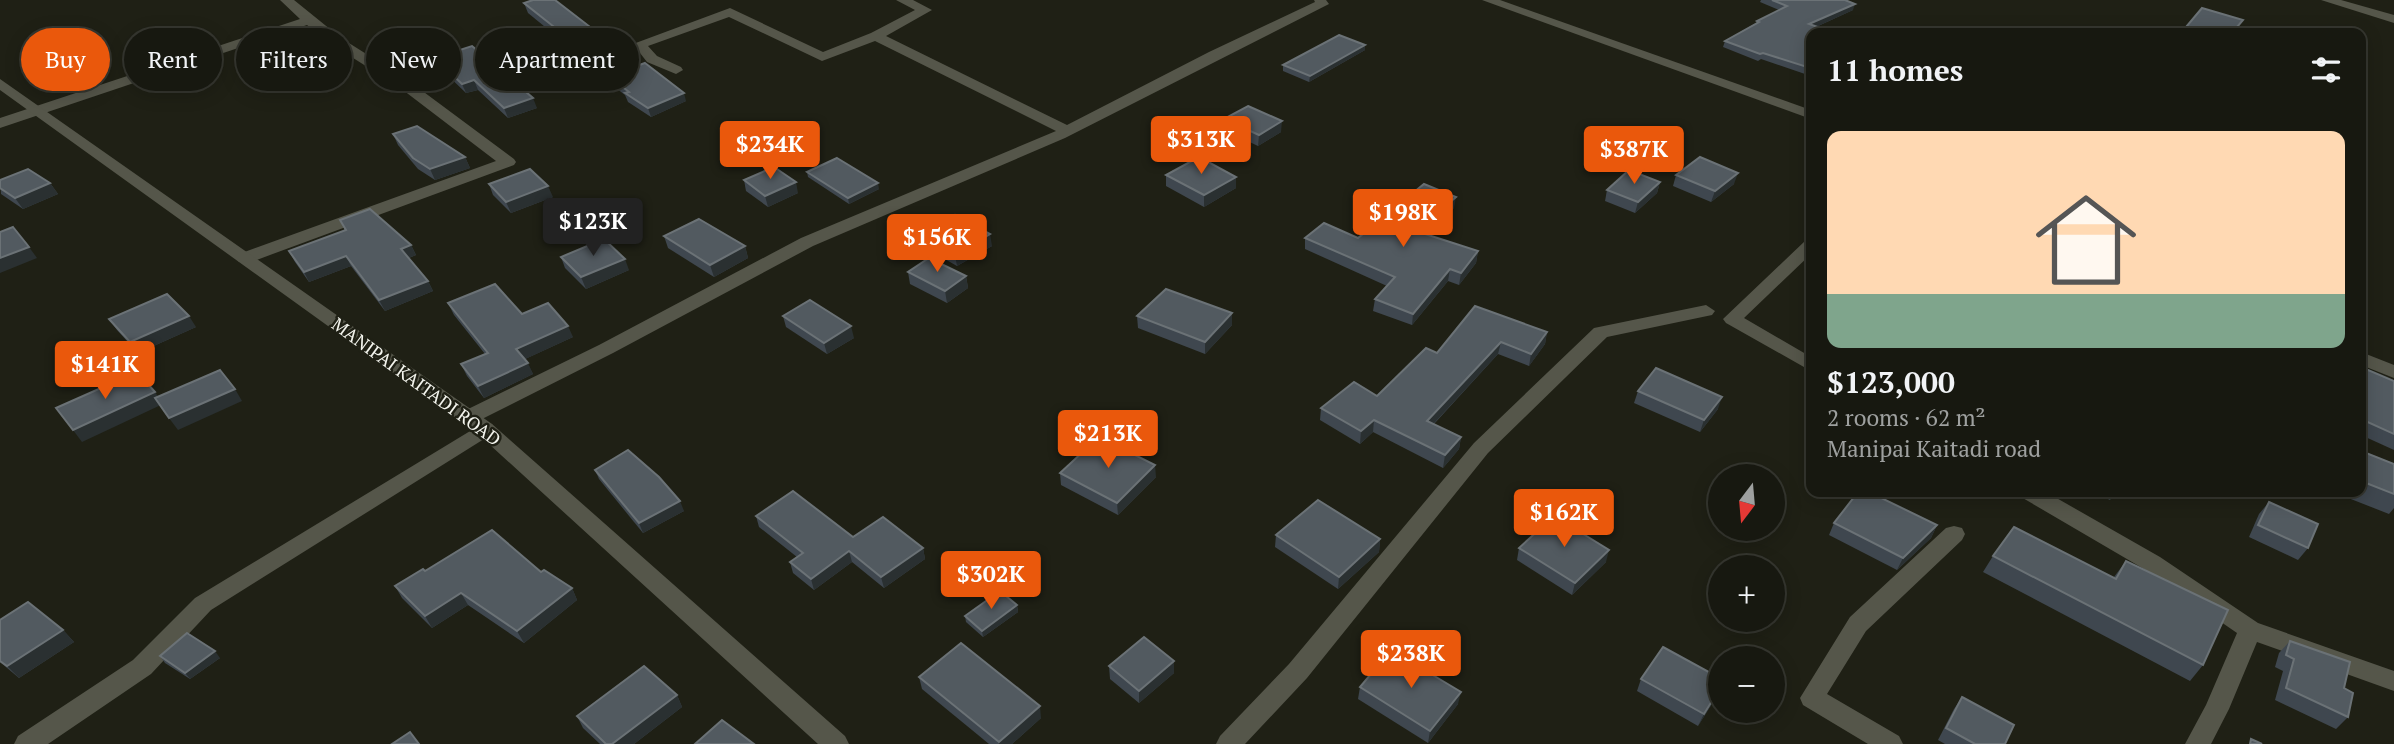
<!DOCTYPE html>
<meta charset="utf-8">
<style>
body{margin:0;font-family:"PT Serif",serif;background:#24251e;color:#f1f3f6;height:100vh;display:flex;flex-direction:column;font-size:26px;white-space:nowrap}
*{box-sizing:border-box;margin:0}
p{font-size:23px;color:#9ea09f}
.icon{flex:none;width:38px;height:38px;fill:none;stroke:currentColor;stroke-width:2;stroke-linecap:round;stroke-linejoin:round}
.map{position:relative;flex:1;overflow:hidden}
.side{position:absolute;left:1806px;top:28px;width:560px;height:469px;display:flex;flex-direction:column;background:#171810;border-radius:14px;box-shadow:0 4px 18px #0003,0 0 0 2px #363730}
.side>*{flex:none}
.banner{position:absolute;left:21px;top:28px;width:665px;height:63px;display:flex;gap:14px}
.needle{width:46px;rotate:196deg}
.buttons{position:absolute;left:1708px;top:464px;display:grid;gap:14px}
.buttons a{display:grid;place-items:center;width:77px;height:77px;border-radius:50%;background:#171810;box-shadow:0 4px 18px #0003,0 0 0 2px #363730;font-size:35px}
.price{position:absolute;translate:-50% -60px;padding:0 16px;border-radius:7px;background:#ea580c;color:#fff;font-size:23px;line-height:46px;filter:drop-shadow(0 2px 4px #0008)}
.price::after{content:'';position:absolute;left:50%;top:42px;width:21px;height:16px;margin-left:-10px;background:inherit;clip-path:polygon(0 0,100% 0,50% 100%)}
.price.selected{background:#222;color:#fff}
ul{padding:0;list-style:none}
li{display:grid;align-content:center;gap:14px;height:371px;padding:0 21px}
li span{display:grid;place-items:center;height:217px;border-radius:14px;color:#555}
li>.icon{margin-inline-start:auto}
span .icon{width:126px;height:126px;fill:#fffc;stroke-width:1}
li b{font-size:30px}
h2{display:flex;justify-content:space-between;align-items:center;height:84px;padding:0 21px;font-size:30px}
.chip{padding:0 24px;border-radius:32px;background:#171810;box-shadow:0 4px 18px #0003,0 0 0 2px #363730;font-size:24px;line-height:63px}
.chip.selected{background:#ea580c;color:#fff}
.map>svg:first-child{display:block}
.lines{fill:none;stroke-linecap:round;stroke-linejoin:round}
.minor{fill:#55564a;fill-rule:evenodd}
.secondary{fill:#55564a;fill-rule:evenodd}
.wall{fill:#3f474f}
.shaded-wall{fill:#2a3031}
.building{fill:#525a60;stroke:#6b7276;stroke-width:2}
.labels{text-anchor:middle;stroke-width:5;stroke-linejoin:round;paint-order:stroke}
.street-label{font-size:18px;fill:#f3f4ed;stroke:#1f2015}
</style>
<div class="map">
<svg width="2394" height="744" viewBox="0 0 2394 744">
<rect width="100%" height="100%" fill="#1f2015"/>
<g class="lines">
<g class="minor">
<polygon points="280,0 294,0 341,38 409,81 514,159 516,162 514,165 251,262 239,262 236,258 239,254 496,161 399,87 331,44 307,25 0,128 0,118 300,19"/>
<polygon points="896,0 913,0 932,10 886,36 1067,125 1209,52 1315,2 1314,0 1326,0 1329,4 1065,138 813,246 613,353 476,422 462,422 459,417 462,412 599,345 801,238 1056,131 875,41 822,61 729,17 648,46 657,56 681,67 683,70 676,74 647,62 633,44 730,8 823,52 871,33 915,10"/>
<polygon points="1482,0 1500,0 1811,110 1811,119"/>
<polygon points="2321,0 2341,0 2394,15 2394,23"/>
<polygon points="1811,240 1811,254 1744,318 1811,357 1811,371 1726,323 1723,319 1805,241"/>
<polygon points="1706,305 1715,311 1712,315 1607,337 1488,453 1307,678 1245,744 1216,744 1220,736 1289,664 1474,443 1594,328"/>
<polygon points="2361,352 2394,365 2394,378 2361,365"/>
<polygon points="485,422 492,424 495,429 492,434 211,610 151,674 48,744 14,744 18,736 133,660 195,598"/>
<polygon points="2019,492 2046,492 2160,557 2258,623 2394,671 2394,691 2257,642 2229,709 2211,744 2185,744 2206,705 2237,633 2144,569 2021,497"/>
<polygon points="1954,526 1962,528 1965,534 1962,540 1866,631 1827,694 1899,736 1903,744 1868,744 1803,705 1800,698 1850,617 1946,528"/>
</g>
<polygon class="secondary" points="0,79 492,424 845,736 849,744 818,744 478,434 0,90"/>
</g>
<g class="wall">
<polygon points="1761,0 1845,0 1853,10 1816,27 1811,70 1805,74 1761,59 1758,61 1723,47 1725,41 1756,23 1757,21 1779,10 1760,2"/>
<polygon points="524,3 594,30 597,40 572,49 528,13"/>
<polygon points="1365,45 1365,50 1309,82 1283,71 1283,65"/>
<polygon points="435,58 537,108 508,118 478,90 466,93 439,67"/>
<polygon points="609,76 686,101 651,117 628,102 625,95 612,85"/>
<polygon points="1224,119 1281,132 1258,146 1224,130"/>
<polygon points="393,134 465,157 470,168 435,180 418,169 398,145"/>
<polygon points="807,172 879,189 849,204 808,177"/>
<polygon points="1166,175 1236,177 1236,188 1204,207 1166,186"/>
<polygon points="1676,175 1734,184 1711,202 1673,186"/>
<polygon points="0,180 50,183 58,194 23,209 1,194"/>
<polygon points="744,180 798,193 768,207 746,191"/>
<polygon points="1660,182 1657,193 1635,213 1605,201 1607,190"/>
<polygon points="489,184 553,197 511,213 493,195"/>
<polygon points="1454,208 1425,234 1478,251 1476,263 1459,285 1448,281 1412,325 1373,311 1375,299 1387,286 1305,249 1305,238 1358,238"/>
<polygon points="340,220 411,245 416,255 409,258 428,281 433,291 385,311 351,266 309,282 295,262 289,251 345,231"/>
<polygon points="920,234 992,246 957,266 922,246"/>
<polygon points="664,236 745,246 748,258 714,277 668,248"/>
<polygon points="561,257 629,270 586,289 565,268"/>
<polygon points="908,272 966,276 968,288 947,303 910,284"/>
<polygon points="448,303 522,314 573,337 525,359 533,374 484,398 467,376 461,364 485,354 454,315"/>
<polygon points="783,316 854,338 827,354 786,327"/>
<polygon points="1137,316 1232,325 1205,354 1138,328"/>
<polygon points="109,319 196,327 138,353 117,330"/>
<polygon points="1547,332 1545,344 1529,366 1498,354 1434,424 1461,437 1459,449 1443,468 1373,432 1360,444 1320,420 1321,408 1377,396 1437,353"/>
<polygon points="2361,367 2394,381 2394,450 2361,435"/>
<polygon points="1638,391 1718,409 1700,432 1634,403"/>
<polygon points="2361,451 2394,464 2394,508 2389,514 2333,492 2361,492"/>
<polygon points="595,470 684,511 643,533 599,479"/>
<polygon points="1060,473 1156,477 1118,515 1061,485"/>
<polygon points="2093,492 2115,492 2110,500"/>
<polygon points="2269,502 2308,548 2298,560 2249,537 2259,514"/>
<polygon points="756,516 853,537 923,548 925,559 884,588 852,562 814,590 793,573 790,562 797,557 759,527"/>
<polygon points="1834,523 1937,525 1931,538 1897,570 1829,535"/>
<polygon points="1276,535 1380,539 1379,552 1338,589 1275,547"/>
<polygon points="1519,548 1606,562 1572,595 1517,560"/>
<polygon points="1993,556 2114,577 2126,561 2203,665 2190,681 1983,572"/>
<polygon points="425,571 541,572 572,588 577,600 524,643 468,605 432,628 402,598 395,586"/>
<polygon points="1017,605 1018,612 983,637 966,622 965,616"/>
<polygon points="0,620 63,630 74,642 19,678 0,662"/>
<polygon points="2290,641 2344,688 2348,717 2336,729 2275,700 2283,671 2275,667 2279,653"/>
<polygon points="160,656 220,658 190,679 165,663"/>
<polygon points="1109,666 1174,673 1139,703 1110,679"/>
<polygon points="919,677 1041,718 1012,744 989,744 922,689"/>
<polygon points="1720,678 1720,691 1698,726 1637,691 1641,679"/>
<polygon points="1360,687 1458,704 1428,743 1358,699"/>
<polygon points="677,695 682,707 634,744 600,744 583,728 577,716"/>
<polygon points="1962,697 2005,744 1945,744 1938,740 1954,709"/>
</g>
<g class="shaded-wall">
<polygon points="1855,4 1853,10 1807,31 1809,24"/>
<polygon points="594,30 597,40 572,49 568,38"/>
<polygon points="1365,45 1365,50 1309,82 1310,76"/>
<polygon points="1811,65 1811,70 1805,74 1807,67"/>
<polygon points="474,80 478,90 466,93 462,84"/>
<polygon points="684,93 686,101 651,117 648,108"/>
<polygon points="533,98 537,108 508,118 504,108"/>
<polygon points="1282,121 1281,132 1258,146 1259,135"/>
<polygon points="465,157 470,168 435,180 430,169"/>
<polygon points="1738,173 1734,184 1711,202 1715,191"/>
<polygon points="1236,177 1236,188 1204,207 1204,195"/>
<polygon points="796,182 798,193 768,207 765,196"/>
<polygon points="1660,182 1657,193 1635,213 1638,202"/>
<polygon points="50,183 58,194 23,209 15,198"/>
<polygon points="878,183 879,189 849,204 848,198"/>
<polygon points="548,186 553,197 511,213 506,202"/>
<polygon points="1456,197 1454,208 1415,242 1416,231"/>
<polygon points="990,234 992,246 957,266 955,255"/>
<polygon points="411,245 416,255 406,259 401,249"/>
<polygon points="745,246 748,258 714,277 710,265"/>
<polygon points="29,247 37,258 0,273 0,258"/>
<polygon points="1478,251 1476,263 1459,285 1461,273"/>
<polygon points="346,256 351,266 309,282 304,272"/>
<polygon points="625,259 629,270 586,289 581,277"/>
<polygon points="1450,269 1448,281 1412,325 1413,314"/>
<polygon points="966,276 968,288 947,303 945,291"/>
<polygon points="428,281 433,291 385,311 379,300"/>
<polygon points="1232,313 1232,325 1205,354 1205,342"/>
<polygon points="189,316 196,327 138,353 130,342"/>
<polygon points="568,326 573,337 521,361 516,349"/>
<polygon points="851,326 854,338 827,354 824,343"/>
<polygon points="1547,332 1545,344 1529,366 1531,354"/>
<polygon points="1501,342 1498,354 1425,433 1427,421"/>
<polygon points="528,363 533,374 484,398 478,386"/>
<polygon points="235,389 242,401 178,430 169,418"/>
<polygon points="155,392 163,404 82,442 73,430"/>
<polygon points="1722,397 1718,409 1700,432 1704,420"/>
<polygon points="1374,420 1373,432 1360,444 1361,431"/>
<polygon points="1461,437 1459,449 1443,468 1445,455"/>
<polygon points="1155,465 1156,477 1118,515 1117,503"/>
<polygon points="680,501 684,511 643,533 639,523"/>
<polygon points="1937,525 1931,538 1897,570 1903,558"/>
<polygon points="1380,539 1379,552 1338,589 1339,577"/>
<polygon points="923,548 925,559 884,588 881,577"/>
<polygon points="1609,550 1606,562 1572,595 1575,583"/>
<polygon points="849,551 852,562 814,590 811,579"/>
<polygon points="572,588 577,600 524,643 517,631"/>
<polygon points="461,593 468,605 432,628 425,616"/>
<polygon points="1017,605 1018,612 983,637 982,631"/>
<polygon points="63,630 74,642 19,678 7,666"/>
<polygon points="215,651 220,658 190,679 185,673"/>
<polygon points="1174,661 1174,673 1139,703 1139,691"/>
<polygon points="1720,688 1720,691 1698,726 1704,714"/>
<polygon points="1461,692 1458,704 1428,743 1430,731"/>
<polygon points="677,695 682,707 634,744 612,744"/>
<polygon points="1040,706 1041,718 1012,744 999,744 999,742"/>
</g>
<g class="building">
<polygon points="533,0 555,0 594,30 568,38 524,3"/>
<polygon points="1772,0 1845,0 1855,4 1809,24 1835,33 1811,33 1811,65 1807,67 1763,53 1760,54 1725,41 1759,22 1757,21 1787,6"/>
<polygon points="2202,8 2243,20 2232,33 2181,33"/>
<polygon points="1339,35 1365,45 1310,76 1283,65"/>
<polygon points="472,46 533,98 504,108 474,80 462,84 435,58"/>
<polygon points="645,63 684,93 648,108 625,93 629,92 609,76"/>
<polygon points="1248,106 1282,121 1259,135 1224,119"/>
<polygon points="417,126 465,157 430,169 413,158 393,134"/>
<polygon points="1199,157 1236,177 1204,195 1166,175"/>
<polygon points="1700,157 1738,173 1715,191 1676,175"/>
<polygon points="837,158 878,183 848,198 807,172"/>
<polygon points="774,167 796,182 765,196 744,180"/>
<polygon points="28,169 50,183 15,198 0,188 0,180"/>
<polygon points="530,169 548,186 506,202 489,184"/>
<polygon points="1629,170 1660,182 1638,202 1607,190"/>
<polygon points="1424,184 1456,197 1416,231 1478,251 1461,273 1450,269 1413,314 1375,299 1395,277 1305,238 1324,223 1358,238"/>
<polygon points="370,209 411,245 401,249 428,281 379,300 346,256 304,272 289,251 346,230 340,220"/>
<polygon points="955,215 990,234 955,255 920,234"/>
<polygon points="699,219 745,246 710,265 664,236"/>
<polygon points="13,227 29,247 0,258 0,232"/>
<polygon points="604,239 625,259 581,277 561,257"/>
<polygon points="929,258 966,276 945,291 908,272"/>
<polygon points="495,284 522,314 548,303 568,326 516,349 528,363 478,386 461,364 488,353 448,303"/>
<polygon points="1166,289 1232,313 1205,342 1137,316"/>
<polygon points="167,294 189,316 130,342 109,319"/>
<polygon points="810,300 851,326 824,343 783,316"/>
<polygon points="1475,306 1547,332 1531,354 1501,342 1427,421 1461,437 1445,455 1374,420 1361,431 1321,408 1354,382 1377,396 1426,348 1437,353"/>
<polygon points="2361,367 2394,381 2394,434 2361,419"/>
<polygon points="1656,368 1722,397 1704,420 1638,391"/>
<polygon points="220,370 235,389 169,418 155,398"/>
<polygon points="137,372 155,392 73,430 56,408"/>
<polygon points="1099,437 1155,465 1117,503 1060,473"/>
<polygon points="628,450 659,477 680,501 639,523 595,470"/>
<polygon points="2361,451 2394,464 2394,494 2361,481"/>
<polygon points="793,491 853,537 883,517 923,548 881,577 849,551 811,579 790,562 803,553 756,516"/>
<polygon points="1858,492 1869,492 1937,525 1903,558 1834,523"/>
<polygon points="1318,500 1380,539 1339,577 1276,535"/>
<polygon points="2269,502 2318,524 2308,548 2258,525"/>
<polygon points="1554,516 1609,550 1575,583 1519,548"/>
<polygon points="2014,527 2116,579 2126,561 2228,610 2203,665 1993,556"/>
<polygon points="492,530 541,572 544,570 572,588 517,631 461,593 425,616 395,586 423,569 425,571"/>
<polygon points="1000,591 1017,605 982,631 965,616"/>
<polygon points="28,602 63,630 7,666 0,661 0,620"/>
<polygon points="187,633 215,651 185,673 160,656"/>
<polygon points="1144,637 1174,661 1139,691 1109,666"/>
<polygon points="2290,641 2350,662 2344,688 2353,693 2348,717 2286,688 2294,659 2286,655"/>
<polygon points="961,643 1040,706 999,742 919,677"/>
<polygon points="1663,647 1720,678 1720,688 1704,714 1641,679"/>
<polygon points="1391,650 1461,692 1430,731 1360,687"/>
<polygon points="644,666 677,695 612,744 606,744 577,716"/>
<polygon points="1962,697 2014,725 2005,744 1975,744 1946,728"/>
<polygon points="722,720 754,744 695,744"/>
<polygon points="410,732 419,744 392,744"/>
<polygon points="2251,739 2262,744 2250,744"/>
</g>
<g class="labels">
<g class="street-label">
<text transform="translate(416 382) rotate(36)" y="6">MANIPAI KAITADI ROAD</text>
</g>
</g>
</svg>
<div class="buttons">
<a><svg class="needle" viewBox="-14 -14 28 28"><path d="M0-13l5 13h-10z" fill="#e53935"/><path d="M0 13l5-13h-10z" fill="#9ea09f"/></svg></a>
<a>+</a>
<a>−</a>
</div>
<b class="price" style="left:1201px;top:176px">$313K</b>
<b class="price" style="left:770px;top:181px">$234K</b>
<b class="price" style="left:1634px;top:186px">$387K</b>
<b class="price" style="left:1403px;top:249px">$198K</b>
<b class="price selected" style="left:593px;top:258px">$123K</b>
<b class="price" style="left:937px;top:274px">$156K</b>
<b class="price" style="left:105px;top:401px">$141K</b>
<b class="price" style="left:1108px;top:470px">$213K</b>
<b class="price" style="left:1564px;top:549px">$162K</b>
<b class="price" style="left:991px;top:611px">$302K</b>
<b class="price" style="left:1411px;top:690px">$238K</b>
<div class="banner">
<a class="chip selected">Buy</a>
<a class="chip">Rent</a>
<a class="chip">Filters</a>
<a class="chip">New</a>
<a class="chip">Apartment</a>
</div>
<section class="side">
<h2>11 homes<svg class="icon" aria-label="filters" viewBox="0 0 24 24"><path d="M4 7h16M4 17h16"/><circle cx="9" cy="7" r="2"/><circle cx="15" cy="17" r="2"/></svg></h2>
<ul>
<li><span style="background:linear-gradient(#ffd9b3 75%,#7fa58c 0)"><svg class="icon" aria-label="home" viewBox="0 0 24 24"><path d="M3 11l9-7 9 7M6 9v11h12V9"/></svg></span><div><b>$123,000</b><p>2 rooms · 62 m²</p><p>Manipai Kaitadi road</p></div></li>
</ul>
</section>
</div>
